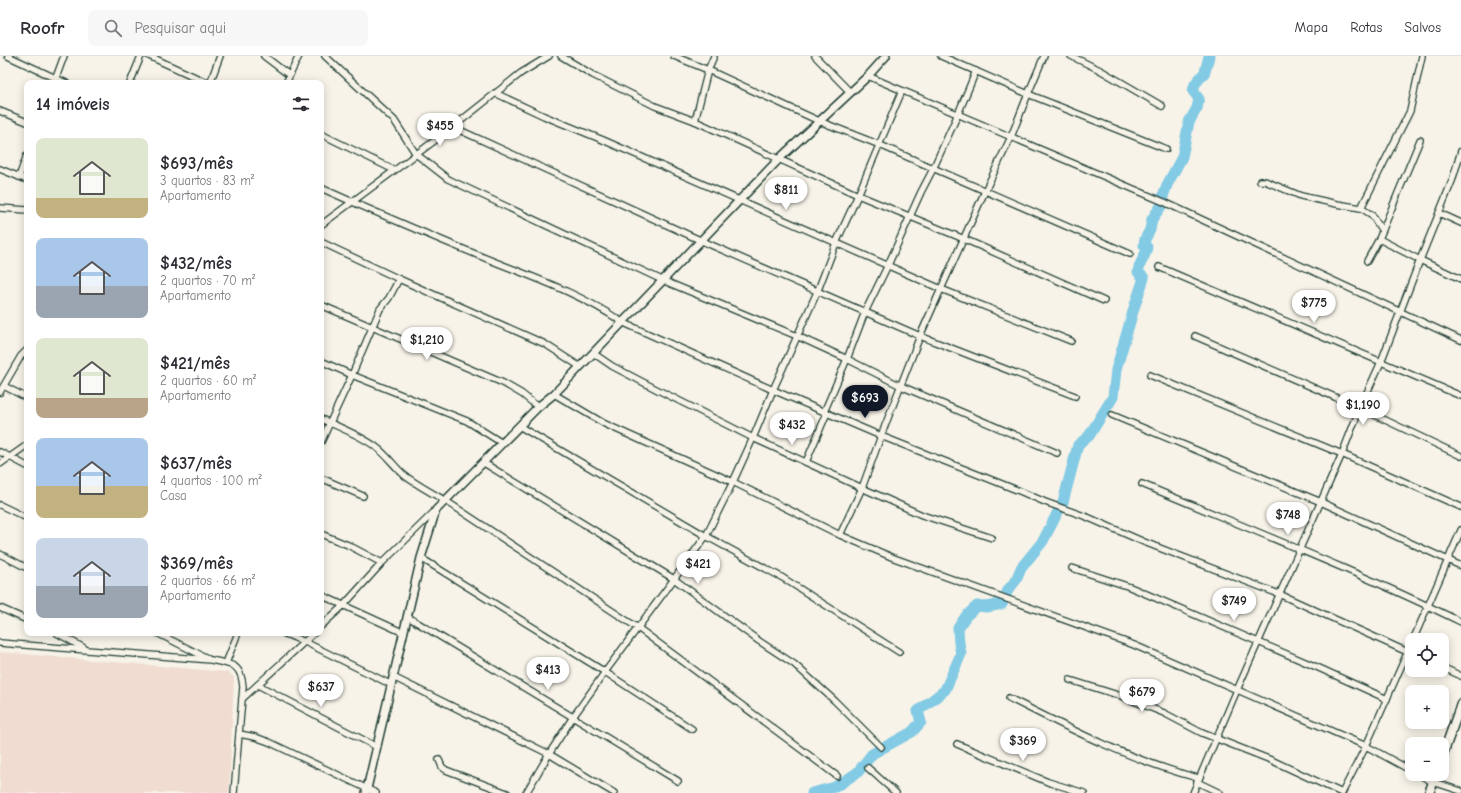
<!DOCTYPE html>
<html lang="pt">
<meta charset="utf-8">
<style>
body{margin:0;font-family:"Comic Neue",sans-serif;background:#f7f7f7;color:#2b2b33;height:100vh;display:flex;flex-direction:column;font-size:15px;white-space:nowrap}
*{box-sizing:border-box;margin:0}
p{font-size:13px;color:#7c7c81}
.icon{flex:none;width:22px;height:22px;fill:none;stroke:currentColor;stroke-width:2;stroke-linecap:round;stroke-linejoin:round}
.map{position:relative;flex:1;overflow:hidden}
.side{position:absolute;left:24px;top:24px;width:300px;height:556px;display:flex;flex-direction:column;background:#fff;border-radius:8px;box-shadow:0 2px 10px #0003}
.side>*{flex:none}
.tools{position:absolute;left:1405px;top:577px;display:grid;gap:8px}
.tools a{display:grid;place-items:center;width:44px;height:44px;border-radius:8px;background:#fff;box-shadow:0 2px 10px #0003;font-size:20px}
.price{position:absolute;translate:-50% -34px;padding:0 9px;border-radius:14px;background:#fff;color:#222;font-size:13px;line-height:26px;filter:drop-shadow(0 1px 2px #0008)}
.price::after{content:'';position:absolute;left:50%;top:24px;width:12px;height:9px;margin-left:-6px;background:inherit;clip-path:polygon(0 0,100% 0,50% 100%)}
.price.active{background:#111827;color:#fff}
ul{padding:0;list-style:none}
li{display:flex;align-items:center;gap:12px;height:100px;padding:0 12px}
li span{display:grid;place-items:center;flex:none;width:112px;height:80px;border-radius:8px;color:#555}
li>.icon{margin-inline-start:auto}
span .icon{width:48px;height:48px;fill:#fffc;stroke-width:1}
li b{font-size:17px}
h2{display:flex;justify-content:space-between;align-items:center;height:48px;padding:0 12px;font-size:17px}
header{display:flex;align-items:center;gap:24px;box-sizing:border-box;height:56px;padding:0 20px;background:#fff;border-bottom:1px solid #e1e1e2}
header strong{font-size:19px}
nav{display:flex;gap:22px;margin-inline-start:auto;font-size:14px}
.search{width:280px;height:36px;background:#f7f7f7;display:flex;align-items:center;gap:10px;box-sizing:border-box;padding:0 14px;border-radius:8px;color:#7c7c81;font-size:15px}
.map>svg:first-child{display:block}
.built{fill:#f0dcd1}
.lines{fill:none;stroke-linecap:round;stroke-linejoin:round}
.river{stroke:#83cae4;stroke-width:11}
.minor-casing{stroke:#1f3d34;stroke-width:8}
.tertiary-casing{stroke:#1f3d34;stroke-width:10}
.secondary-casing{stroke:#1f3d34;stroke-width:11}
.minor{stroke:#f7f3e8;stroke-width:5.5}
.tertiary{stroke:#f7f3e8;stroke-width:7}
.secondary{stroke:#f7f3e8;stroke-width:8}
</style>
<header>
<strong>Roofr</strong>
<div class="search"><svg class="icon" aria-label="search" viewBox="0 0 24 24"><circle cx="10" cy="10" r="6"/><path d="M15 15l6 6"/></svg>Pesquisar aqui</div>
<nav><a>Mapa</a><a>Rotas</a><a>Salvos</a></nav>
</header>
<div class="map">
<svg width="1461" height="737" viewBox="0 0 1461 737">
<rect width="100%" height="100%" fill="#f7f3e8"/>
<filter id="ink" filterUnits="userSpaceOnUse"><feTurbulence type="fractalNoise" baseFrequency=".025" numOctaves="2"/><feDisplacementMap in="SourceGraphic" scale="8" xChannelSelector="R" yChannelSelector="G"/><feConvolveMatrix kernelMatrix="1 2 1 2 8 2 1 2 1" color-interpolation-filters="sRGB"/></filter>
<g filter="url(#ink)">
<polygon class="built" points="0,596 227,616 234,621 229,737 0,737"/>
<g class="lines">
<path class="river" d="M 812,737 L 835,731 L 843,726 L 858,716 L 872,698 L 912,676 L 921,666 L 918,655 L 945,634 L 961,598 L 959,587 L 958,572 L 966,560 L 977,550 L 987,551 L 1002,548 L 1008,534 L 1016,524 L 1021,512 L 1043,485 L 1063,446 L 1078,389 L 1089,380 L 1113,341 L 1116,314 L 1134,252 L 1144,222 L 1138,216 C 1139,206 1146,201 1147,191 L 1144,189 L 1145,183 L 1150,174 L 1152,163 L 1164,146 L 1163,140 L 1167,129 L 1182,101 L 1189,66 L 1197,52 L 1199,43 L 1193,35 L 1195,28 L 1205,16 L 1209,0"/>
<g class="minor-casing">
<g id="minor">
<polyline points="8,0 66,27"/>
<polyline points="149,0 208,27"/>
<polyline points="264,0 289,19"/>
<polyline points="325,0 394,64 416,98 448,123 662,224 797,280 847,303 901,330 1057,397"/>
<polyline points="561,0 593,19 655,50 695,65 858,139 964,183 1104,245"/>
<polyline points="674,0 708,14 819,65 880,89 1130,198"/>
<polyline points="815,0 850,36"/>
<polyline points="941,0 1028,38 1166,93"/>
<polyline points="1071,0 1100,14 1162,50"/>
<polyline points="868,20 1164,146 1461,284"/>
<polyline points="54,27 64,0"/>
<polyline points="130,27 141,0"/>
<polyline points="210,27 220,0"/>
<polyline points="286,27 299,0"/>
<polyline points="495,37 544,60 603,84 941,233 1071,285"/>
<polyline points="0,55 27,66"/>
<polyline points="695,65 708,14 714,0"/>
<polyline points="453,71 702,185 920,280 1075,340"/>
<polyline points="321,78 394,114"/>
<polyline points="0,113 27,124"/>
<polyline points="19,121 27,99"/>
<polyline points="1260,125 1265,125 1301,140 1337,148 1361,152"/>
<path d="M 321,132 C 377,157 433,181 490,204 C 535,222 581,238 622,266 L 773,334 L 881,380 L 1022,436 L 1045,446 L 1087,461 L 1144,486 L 1279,538 L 1412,598"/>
<polyline points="0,152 27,154"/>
<polyline points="1439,157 1461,167"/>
<polyline points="321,169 453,71 521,17 549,0"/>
<polyline points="1382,175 1372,159 1361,152 1410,55 1422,0"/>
<polyline points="1379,183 1420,204 1461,223"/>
<polyline points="321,186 399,223 545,288 579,310"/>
<polyline points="1367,205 1379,183 1420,84"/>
<polyline points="1159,211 1461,340"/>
<polyline points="321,249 503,327 522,338 538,351"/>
<polyline points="1195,280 1360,352 1461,400"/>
<polyline points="593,297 612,310 658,334 753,382 862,432 922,459 992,482"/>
<polyline points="321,305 352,319 467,365 502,387"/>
<polyline points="1150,319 1342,398 1461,451"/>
<polyline points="4,330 27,342"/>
<polyline points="0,336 21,300 27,294"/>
<polyline points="554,338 605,368 733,426 840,479 894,502 1134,589 1366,690 1412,715"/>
<polyline points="824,356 847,303 865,256 888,209 921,136 933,113 958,58 976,15"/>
<polyline points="1112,359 1321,446 1461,510"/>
<path d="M 321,363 C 339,371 360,379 376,391 C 387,399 394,410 404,419 C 417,429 432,437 446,445 L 638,572 L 837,720"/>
<polyline points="519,370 706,480 783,522 899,596"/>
<polyline points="321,386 352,319 380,253 389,242 399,223"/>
<polyline points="0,396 27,410"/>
<polyline points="806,406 827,357"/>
<polyline points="484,407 674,523 759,585 794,608 835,645 881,691"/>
<polyline points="0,408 27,389"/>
<polyline points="321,422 363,440"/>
<path d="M 1142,428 C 1249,473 1357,515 1461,566"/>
<polyline points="0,449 27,462"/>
<polyline points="321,478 348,489 382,507"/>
<polyline points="840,479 862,432 881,380 920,280 985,135 1011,81 1028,38 1044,0"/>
<polyline points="0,498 27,512"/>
<polyline points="421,502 605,616 692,673"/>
<polyline points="1072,512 1130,531 1319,612 1387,643"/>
<polyline points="321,539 404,577"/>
<polyline points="0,552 27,564"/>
<polyline points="408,561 678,725"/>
<polyline points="321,570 343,550 382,507 436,454"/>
<polyline points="57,577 84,592"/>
<polyline points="157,577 207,602"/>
<polyline points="283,577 305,586 392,629"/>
<polyline points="1413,584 1461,474"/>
<path d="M 0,587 L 211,604 C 232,609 241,607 243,631 L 234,737"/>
<polyline points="226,607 238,577"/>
<polyline points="1442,611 1461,620"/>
<polyline points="393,621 549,698 614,737"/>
<polyline points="1070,624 1121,640 1164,657 1202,677 1271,704 1342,737"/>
<polyline points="258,629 377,691"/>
<path d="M 1009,642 C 1070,673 1132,705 1198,722"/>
<polyline points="242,643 314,577"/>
<polyline points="239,678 255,681 269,686 376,737"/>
<polyline points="957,688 1048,726 1084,737"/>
<polyline points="439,704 442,711 446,714 507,737"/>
<polyline points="868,712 896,737"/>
<polyline points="1418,718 1433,726 1461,735"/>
<polyline points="1197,726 1220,737"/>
<polyline points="526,737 549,698 573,661 605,616 706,480 733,426 753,382 773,334 818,234 836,187 858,139 902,35"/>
<polyline points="1193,737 1237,634 1342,398 1360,352 1381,306 1420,204 1452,125 1461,95"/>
<polyline points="1342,737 1366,690 1412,586"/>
</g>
</g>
<g class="tertiary-casing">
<polyline id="tertiary" points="366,737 421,502 436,454 538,351 554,338 779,103 868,20 886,0"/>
</g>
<g class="secondary-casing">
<g id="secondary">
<polyline points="1442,701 1461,648"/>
<polyline points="1429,737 1436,718"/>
</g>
</g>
<use href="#minor" class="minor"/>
<use href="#tertiary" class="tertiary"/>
<use href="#secondary" class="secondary"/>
</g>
</g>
</svg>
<div class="tools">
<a><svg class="icon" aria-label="locate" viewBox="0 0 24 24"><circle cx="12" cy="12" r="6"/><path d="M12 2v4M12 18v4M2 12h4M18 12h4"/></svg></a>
<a>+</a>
<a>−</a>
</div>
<b class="price" style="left:440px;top:91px">$455</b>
<b class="price" style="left:786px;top:155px">$811</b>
<b class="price" style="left:1314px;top:268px">$775</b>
<b class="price" style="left:427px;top:305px">$1,210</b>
<b class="price active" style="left:865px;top:363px">$693</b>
<b class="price" style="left:1363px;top:370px">$1,190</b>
<b class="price" style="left:792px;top:390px">$432</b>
<b class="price" style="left:1288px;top:480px">$748</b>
<b class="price" style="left:698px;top:529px">$421</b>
<b class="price" style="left:1234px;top:566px">$749</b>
<b class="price" style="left:548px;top:635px">$413</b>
<b class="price" style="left:321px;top:652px">$637</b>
<b class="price" style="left:1142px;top:657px">$679</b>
<b class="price" style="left:1023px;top:706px">$369</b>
<section class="side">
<h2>14 imóveis<svg class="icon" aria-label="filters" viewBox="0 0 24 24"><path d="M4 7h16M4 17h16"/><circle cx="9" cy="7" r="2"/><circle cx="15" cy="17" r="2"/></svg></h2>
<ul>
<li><span style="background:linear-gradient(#dfe7d0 75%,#c2b280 0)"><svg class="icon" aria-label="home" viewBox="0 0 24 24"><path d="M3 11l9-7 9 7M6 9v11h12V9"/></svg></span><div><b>$693/mês</b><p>3 quartos · 83 m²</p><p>Apartamento</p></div></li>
<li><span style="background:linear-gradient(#a9c7e8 60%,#9aa5b1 0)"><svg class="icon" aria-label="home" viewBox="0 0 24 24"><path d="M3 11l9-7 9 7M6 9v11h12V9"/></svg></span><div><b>$432/mês</b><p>2 quartos · 70 m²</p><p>Apartamento</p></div></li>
<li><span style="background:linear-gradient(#dfe7d0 75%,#b9a48a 0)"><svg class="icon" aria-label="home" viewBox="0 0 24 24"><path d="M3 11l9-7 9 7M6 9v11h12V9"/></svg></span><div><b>$421/mês</b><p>2 quartos · 60 m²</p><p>Apartamento</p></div></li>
<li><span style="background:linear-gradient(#a9c7e8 60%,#c2b280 0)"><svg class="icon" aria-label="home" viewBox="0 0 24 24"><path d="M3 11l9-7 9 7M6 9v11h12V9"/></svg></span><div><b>$637/mês</b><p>4 quartos · 100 m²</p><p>Casa</p></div></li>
<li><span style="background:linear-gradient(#c9d6e8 60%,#9aa5b1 0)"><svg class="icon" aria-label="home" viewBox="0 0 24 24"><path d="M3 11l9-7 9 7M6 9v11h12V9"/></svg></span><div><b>$369/mês</b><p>2 quartos · 66 m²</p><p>Apartamento</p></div></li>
</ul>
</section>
</div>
